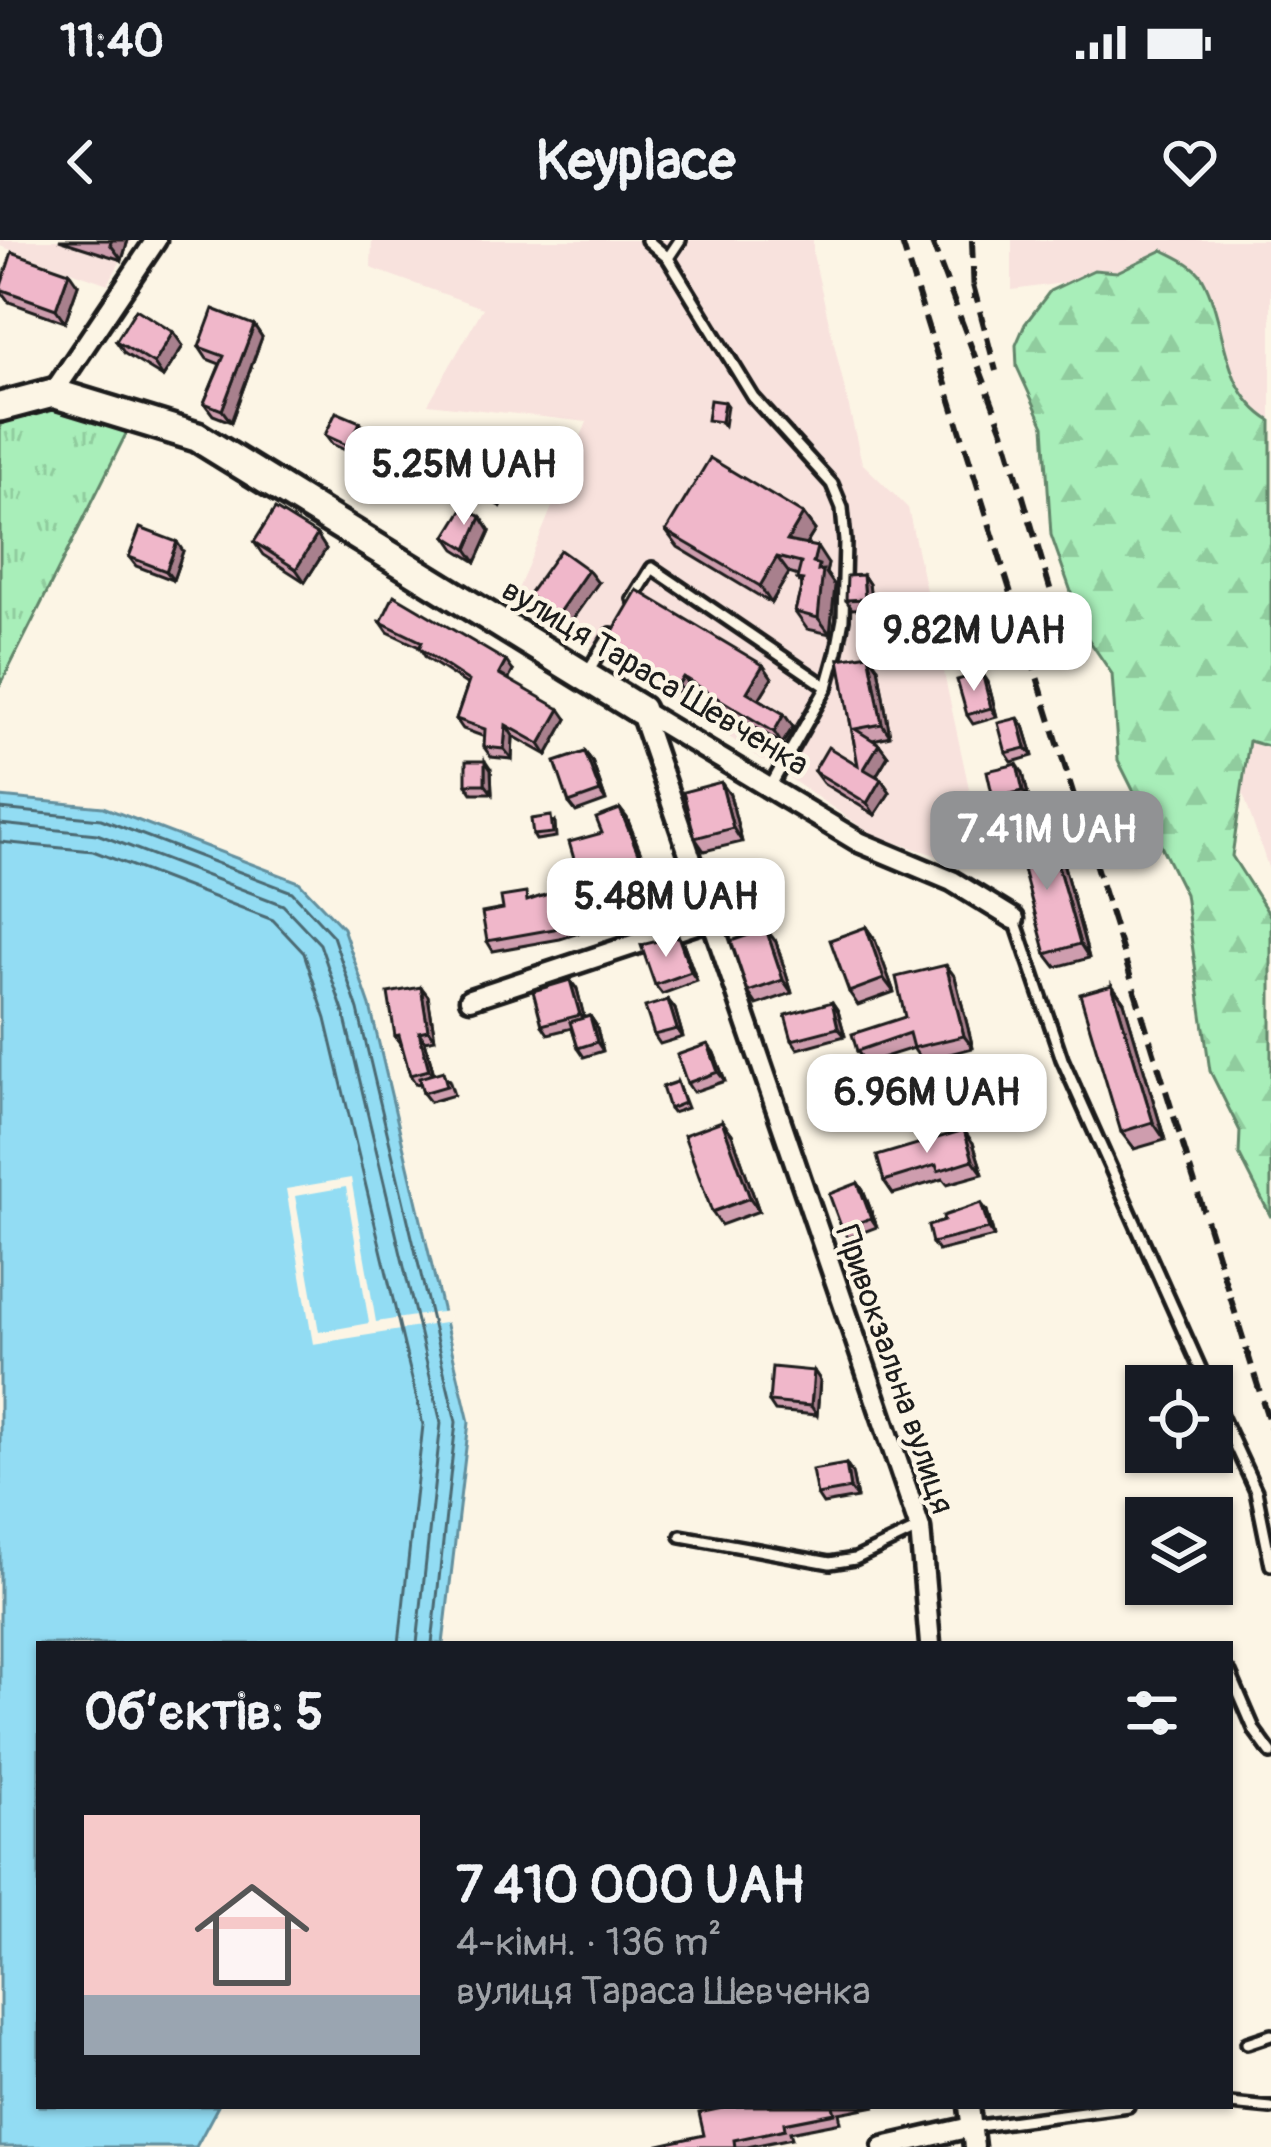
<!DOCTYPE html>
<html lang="uk">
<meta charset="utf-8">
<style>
body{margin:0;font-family:Pangolin,sans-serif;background:#20242c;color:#f1f3f6;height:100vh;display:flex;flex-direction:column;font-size:45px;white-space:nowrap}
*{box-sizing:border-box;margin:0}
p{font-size:39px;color:#9ea1a6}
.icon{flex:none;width:66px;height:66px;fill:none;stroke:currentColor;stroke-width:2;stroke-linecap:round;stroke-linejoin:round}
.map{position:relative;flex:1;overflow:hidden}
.side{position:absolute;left:36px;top:1401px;width:1197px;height:468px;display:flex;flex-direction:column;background:#171b24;border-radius:0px;box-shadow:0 3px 9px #0004}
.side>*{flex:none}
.controls{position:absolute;left:1125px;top:1125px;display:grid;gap:24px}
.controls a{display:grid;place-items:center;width:108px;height:108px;border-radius:0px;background:#171b24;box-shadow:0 3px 9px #0004;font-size:60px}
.price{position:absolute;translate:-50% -102px;padding:0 27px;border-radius:24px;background:#fff;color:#222;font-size:39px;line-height:78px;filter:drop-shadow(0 3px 6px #0008)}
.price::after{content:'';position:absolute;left:50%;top:72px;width:36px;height:27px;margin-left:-18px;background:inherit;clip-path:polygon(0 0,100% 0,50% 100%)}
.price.selected{background:#919294;color:#fff}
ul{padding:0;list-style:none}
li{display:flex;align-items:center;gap:36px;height:300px;padding:0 48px}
li span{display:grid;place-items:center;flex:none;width:336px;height:240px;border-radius:0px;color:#555}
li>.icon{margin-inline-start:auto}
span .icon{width:144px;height:144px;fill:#fffc;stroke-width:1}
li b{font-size:51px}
h2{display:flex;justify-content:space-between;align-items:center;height:144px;padding:0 48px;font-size:51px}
.status{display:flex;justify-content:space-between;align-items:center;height:84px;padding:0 60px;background:#171b24;direction:ltr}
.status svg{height:33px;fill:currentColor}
header{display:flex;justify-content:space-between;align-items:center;height:156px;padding:0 48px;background:#171b24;font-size:54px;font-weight:800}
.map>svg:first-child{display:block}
.built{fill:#f8e2dd}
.forest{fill:url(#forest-firs);stroke:#62856a;stroke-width:3}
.park{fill:url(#park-tufts);stroke:#62856a;stroke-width:3}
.water{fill:#92dcf3;stroke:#638f9d;stroke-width:3}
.pier{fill:#fcf5e5;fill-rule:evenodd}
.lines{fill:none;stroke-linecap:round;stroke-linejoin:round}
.shore{stroke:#4b6972;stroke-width:3}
.lane-casing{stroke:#1c1c1c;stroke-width:18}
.street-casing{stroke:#1c1c1c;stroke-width:27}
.secondary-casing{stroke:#1c1c1c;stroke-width:36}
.lane{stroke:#fcf5e5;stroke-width:9}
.street{stroke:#fcf5e5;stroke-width:18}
.secondary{stroke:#fcf5e5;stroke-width:27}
.rail{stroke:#1c1c1c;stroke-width:6;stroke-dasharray:18 9;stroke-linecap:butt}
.wall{fill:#ce9dae;stroke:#1c1c1c;stroke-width:3}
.shaded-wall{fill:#a8808d;stroke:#1c1c1c;stroke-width:3}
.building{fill:#f0b7ca;stroke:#1c1c1c;stroke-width:3}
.labels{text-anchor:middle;stroke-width:9;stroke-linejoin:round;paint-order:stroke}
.street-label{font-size:33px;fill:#1c1c1c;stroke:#fcf5e5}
</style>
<div class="status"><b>11:40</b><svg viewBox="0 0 49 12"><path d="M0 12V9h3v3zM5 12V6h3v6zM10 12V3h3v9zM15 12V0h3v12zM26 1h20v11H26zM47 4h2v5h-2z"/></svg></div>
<header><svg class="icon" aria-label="back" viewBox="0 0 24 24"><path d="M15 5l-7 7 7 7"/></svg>Keyplace<svg class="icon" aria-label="heart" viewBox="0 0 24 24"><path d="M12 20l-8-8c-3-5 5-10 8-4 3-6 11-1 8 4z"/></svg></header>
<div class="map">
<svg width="1271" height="1907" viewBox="0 0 1271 1907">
<defs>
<pattern id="forest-firs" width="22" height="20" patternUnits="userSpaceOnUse" patternTransform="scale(3)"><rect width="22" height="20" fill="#a8eeb9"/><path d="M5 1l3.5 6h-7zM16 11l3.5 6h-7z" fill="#90cc9e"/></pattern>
<pattern id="park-tufts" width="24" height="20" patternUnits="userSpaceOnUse" patternTransform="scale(3)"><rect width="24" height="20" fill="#a8eeb9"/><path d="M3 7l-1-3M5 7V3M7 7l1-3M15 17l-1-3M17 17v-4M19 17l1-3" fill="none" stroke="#90cc9e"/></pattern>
</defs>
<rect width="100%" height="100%" fill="#fcf5e5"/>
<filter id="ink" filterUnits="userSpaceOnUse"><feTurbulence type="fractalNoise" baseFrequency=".00833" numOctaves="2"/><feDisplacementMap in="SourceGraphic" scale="24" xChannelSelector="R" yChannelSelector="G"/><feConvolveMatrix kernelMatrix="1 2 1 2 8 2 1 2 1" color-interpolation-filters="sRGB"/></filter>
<g filter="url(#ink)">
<g class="built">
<polygon points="0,0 132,0 108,44 0,6"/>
<polygon points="372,0 813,0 813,14 862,223 908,268 987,631 874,596 517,352 587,182 428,164 483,68 371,28"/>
<polygon points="1012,0 1271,0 1271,636 1070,42 1012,50"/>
</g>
<path class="forest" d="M 1163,10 C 1176,17 1194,24 1202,37 C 1229,86 1218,148 1271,181 L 1271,507 L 1249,501 L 1232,616 L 1271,677 L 1271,977 L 1239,914 L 1240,891 L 1210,831 L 1185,654 L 1118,520 L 1112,434 L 1087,397 L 1051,295 L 1044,186 L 1017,127 L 1016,105 L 1025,84 L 1050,51 L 1094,30 L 1117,32 Z"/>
<polygon class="park" points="50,166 129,188 0,446 0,178"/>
<polygon class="water" points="0,557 103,567 299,642 343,688 370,766 469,1182 443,1404 39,1404 39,1866 218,1866 196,1907 0,1907"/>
<path class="pier" d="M 351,938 L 376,1082 L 447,1071 L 450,1082 L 313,1104 L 286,949 ZM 346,947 L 369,1083 L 319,1092 L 295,956 Z"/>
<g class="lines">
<g class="shore">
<polyline points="0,569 101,579 292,652 333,696 358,770 456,1182 432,1404"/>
<polyline points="0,584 97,594 283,665 320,704 344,774 441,1183 417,1404"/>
<polyline points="0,602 93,611 273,680 304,713 326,779 423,1185 399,1404"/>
</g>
<g class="lane-casing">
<g id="lane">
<polyline points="647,0 668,18 753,157 832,244 842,268 845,301 843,379 837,411 827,447 770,547"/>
<polyline points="668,18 680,0"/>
<polyline points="633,359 652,328 827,447"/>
<polyline points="588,431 611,394"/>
<polyline points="1015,680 1062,819 1208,1146"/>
<polyline points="1212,1156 1256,1251 1271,1325"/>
<polyline points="681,1296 830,1323 855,1319 920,1288"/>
<polyline points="1230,1433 1255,1491 1271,1513"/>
<polyline points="1247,1803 1271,1795"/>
<polyline points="1230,1864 1271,1868"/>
<polyline points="971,1887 1128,1866"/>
</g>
</g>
<g class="street-casing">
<g id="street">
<polyline points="53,153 156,0"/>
<polyline points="640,470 920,1288 930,1404"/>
<polyline points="640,470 859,602 952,641 1014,679"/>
<polyline points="470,759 711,679"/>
<polyline points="969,1866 974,1907"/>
<polyline points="883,1907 971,1887"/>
</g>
</g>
<g class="secondary-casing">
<polyline id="secondary" points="0,167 53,153 197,197 640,470"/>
</g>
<use href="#lane" class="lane"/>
<use href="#street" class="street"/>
<use href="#secondary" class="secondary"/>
<g class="rail">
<polyline points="901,0 1271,1188"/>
<polyline points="931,0 1006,199 1062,389"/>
<polyline points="972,0 974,59"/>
<polyline points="973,45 996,131"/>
</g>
</g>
<g class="wall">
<polygon points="59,0 128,0 122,20"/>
<polygon points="78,45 65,82 9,62 0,50"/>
<polygon points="254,85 262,97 231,182 213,175 204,163 220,124 207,119 199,107"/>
<polygon points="173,92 183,106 163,137 125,114 116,101"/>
<polygon points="366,191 356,215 332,204 325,195"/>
<polygon points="480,230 512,242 501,266 456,246 450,237"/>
<polygon points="803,274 815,290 806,305 828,324 826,333 835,346 830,394 807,389 795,372 802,345 797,339 798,336 789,333 771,363 678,307 666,291"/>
<polygon points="481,277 490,291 476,322 455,309 446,296"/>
<polygon points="317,295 326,309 305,342 263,315 254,302"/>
<polygon points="183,311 173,340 136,326 129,317"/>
<polygon points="863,335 869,344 872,368 852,369 846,360"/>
<polygon points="598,343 566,388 538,368 528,355"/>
<polygon points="381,382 513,431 508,440 567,479 547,515 513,496 512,519 491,517 484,507 485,497 463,489 456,479 468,445 426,418 419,407 388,392"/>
<polygon points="606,403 763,425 772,438 759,459 784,474 793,487 782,504 692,449 687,457 614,415"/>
<polygon points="839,419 878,427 890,496 873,500 879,504 888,516 876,536 881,539 890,552 875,575 823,543 814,531 858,525"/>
<polygon points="982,433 988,442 997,477 973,484 967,475"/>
<polygon points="1024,486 1033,516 1012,522 1006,513"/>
<polygon points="585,512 592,521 606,561 576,572 569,563"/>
<polygon points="491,530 492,553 472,553 466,544"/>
<polygon points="1023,533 1029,559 999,567 993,558"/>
<polygon points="730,555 742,602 704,611 695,598"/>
<polygon points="620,569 627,578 642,617 649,615 656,625 667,662 590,684 591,689 560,699 493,711 487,701 531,660 581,643 602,593"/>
<polygon points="555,581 556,597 536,600 533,595"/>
<polygon points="1048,591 1058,604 1089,718 1056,727 1046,714"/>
<polygon points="866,687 875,700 894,752 858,765 849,752"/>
<polygon points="678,696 684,705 697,741 662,754 655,745"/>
<polygon points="776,702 792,753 757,765 748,752"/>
<polygon points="955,737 973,808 922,821 913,808 866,823 857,811 905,777"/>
<polygon points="1112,745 1124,762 1165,900 1134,909 1121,892"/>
<polygon points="421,747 428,756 435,799 425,801 434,834 449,840 454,855 430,862 423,853 420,843 416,844 410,835 401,805 395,796"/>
<polygon points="577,749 584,778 590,776 596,785 603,811 584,817 578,808 572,788 548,794 542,785"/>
<polygon points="668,760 675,769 683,797 660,804 654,795"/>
<polygon points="832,762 838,771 845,796 798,809 792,800"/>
<polygon points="714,813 725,841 693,852 687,843"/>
<polygon points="677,842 687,868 672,873 669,869"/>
<polygon points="722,881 732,894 759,971 721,985 712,972"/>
<polygon points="973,903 983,934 947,944 943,939 893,954 884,941"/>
<polygon points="858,943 864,952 877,987 848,998 842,989"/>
<polygon points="987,971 994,997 938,1011 932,1003"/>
<polygon points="814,1131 820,1140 817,1175 775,1171 769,1162"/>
<polygon points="846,1224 852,1233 857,1258 823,1264 817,1255"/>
<polygon points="732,1866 876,1866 839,1873 841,1882 790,1892 792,1898 747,1907 660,1907 704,1895"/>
</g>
<g class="shaded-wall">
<polygon points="112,0 128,0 122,20 110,4"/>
<polygon points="69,32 78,45 65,82 56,69"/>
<polygon points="254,85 262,97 231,182 222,170"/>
<polygon points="173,92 183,106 163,137 154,124"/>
<polygon points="724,162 727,166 724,186 721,182"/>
<polygon points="360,182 366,191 356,215 349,206"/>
<polygon points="506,233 512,242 501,266 495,257"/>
<polygon points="803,274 815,290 798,317 787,301"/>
<polygon points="481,277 490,291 476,322 467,309"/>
<polygon points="317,295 326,309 305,342 296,329"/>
<polygon points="177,302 183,311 173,340 166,331"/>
<polygon points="817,307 828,324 826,333 835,346 830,394 818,378 813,323"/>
<polygon points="777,317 789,333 771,363 760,346"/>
<polygon points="588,330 598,343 566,388 557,375"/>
<polygon points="863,335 869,344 872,368 865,359"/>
<polygon points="869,414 878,427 890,496 882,484"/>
<polygon points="506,421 513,431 506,444 499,434"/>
<polygon points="763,425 772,438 756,464 747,452"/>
<polygon points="982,433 988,442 997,477 991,468"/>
<polygon points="683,437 692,449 687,457 678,445"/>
<polygon points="560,469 567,479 547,515 540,504"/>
<polygon points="784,474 793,487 782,504 774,492"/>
<polygon points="1018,478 1024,486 1033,516 1026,508"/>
<polygon points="506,485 513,496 512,519 504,509"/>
<polygon points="879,504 888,516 873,541 864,529"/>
<polygon points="585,512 592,521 606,561 600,552"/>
<polygon points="485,521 491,530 492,553 485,544"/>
<polygon points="1017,524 1023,533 1029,559 1023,551"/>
<polygon points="881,539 890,552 875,575 867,563"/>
<polygon points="721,542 730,555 742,602 733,588"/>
<polygon points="620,569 627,578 647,628 640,618"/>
<polygon points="1048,591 1058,604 1089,718 1080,704"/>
<polygon points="649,615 656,625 667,662 660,652"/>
<polygon points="866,687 875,700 894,752 884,739"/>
<polygon points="766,689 776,702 792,753 783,740"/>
<polygon points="678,696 684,705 697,741 691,732"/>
<polygon points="946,725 955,737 973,808 964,796"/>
<polygon points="570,740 577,749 586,784 580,775"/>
<polygon points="1112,745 1124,762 1165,900 1153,882"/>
<polygon points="421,747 428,756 435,799 428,790"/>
<polygon points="668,760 675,769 683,797 677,789"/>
<polygon points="832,762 838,771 845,796 838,788"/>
<polygon points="590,776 596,785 603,811 597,802"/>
<polygon points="419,792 425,801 435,839 429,830"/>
<polygon points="708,804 714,813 725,841 718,832"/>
<polygon points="722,881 732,894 759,971 750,958"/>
<polygon points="964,890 973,903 983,934 973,920"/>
<polygon points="858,943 864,952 877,987 871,978"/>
<polygon points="981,963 987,971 994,997 989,989"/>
<polygon points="814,1131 820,1140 817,1175 811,1166"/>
<polygon points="846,1224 852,1233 857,1258 850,1249"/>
</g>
<g class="building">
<polygon points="12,12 69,32 56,69 0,49"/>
<polygon points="136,69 173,92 154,124 116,101"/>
<polygon points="213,69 254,85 222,170 204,163 224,116 199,107"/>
<polygon points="710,160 724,162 721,182 707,180"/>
<polygon points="336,172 360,182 349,206 325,195"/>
<polygon points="710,218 803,274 787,301 817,307 813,323 819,325 818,331 823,330 818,378 795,372 803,340 797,339 801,323 777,317 760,346 666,291"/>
<polygon points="460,219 480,230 483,223 506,233 495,257 450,237"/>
<polygon points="464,267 481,277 467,309 446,296"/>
<polygon points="275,269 317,295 296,329 254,302"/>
<polygon points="140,288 177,302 166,331 129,317"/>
<polygon points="560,310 588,330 557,375 528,355"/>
<polygon points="863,335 865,359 846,360 847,336"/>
<polygon points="637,350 763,425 747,452 784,474 774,492 683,437 678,445 606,403"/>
<polygon points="394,355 506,421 499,434 560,469 540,504 506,485 504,509 484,507 485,489 456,479 469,441 419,408 422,402 381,382"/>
<polygon points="869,414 882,484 855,489 879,504 864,529 881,539 867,563 814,531 828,507 858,525 839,419"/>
<polygon points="982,433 991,468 967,475 957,440"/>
<polygon points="1018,478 1026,508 1006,513 998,483"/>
<polygon points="585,512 600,552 569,563 555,522"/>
<rect x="466" y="521" width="19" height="23"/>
<polygon points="1017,524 1023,551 993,558 987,531"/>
<polygon points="721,542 733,588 695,598 683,552"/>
<polygon points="620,569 640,618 649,615 660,652 583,674 585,679 554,689 487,701 482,673 503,669 501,657 526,653 527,661 581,643 569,602 602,593 596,578"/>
<polygon points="551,576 553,593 533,595 531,579"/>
<polygon points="1048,591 1080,704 1046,714 1015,600"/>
<polygon points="866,687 884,739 849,752 830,700"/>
<polygon points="766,689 783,740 748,752 731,701"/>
<polygon points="678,696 691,732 655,745 641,705"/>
<polygon points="946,725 964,796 913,808 909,793 857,811 852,794 905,777 896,737"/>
<polygon points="570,740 580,775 542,785 533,751"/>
<polygon points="1112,745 1153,882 1121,892 1080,754"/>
<polygon points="421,747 428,790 419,792 429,830 410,835 399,795 395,796 388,753"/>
<polygon points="668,760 677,789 654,795 645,767"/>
<polygon points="832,762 838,788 792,800 785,775"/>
<polygon points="590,776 597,802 578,808 570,782"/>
<polygon points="708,804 718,832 687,843 677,815"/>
<polygon points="443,831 447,846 423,853 419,838"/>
<polygon points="677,842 684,863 669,869 662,847"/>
<polygon points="722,881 750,958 712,972 684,895"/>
<polygon points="964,890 973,920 938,931 936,925 884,941 877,916"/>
<polygon points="858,943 871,978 842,989 829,954"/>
<polygon points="981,963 989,989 932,1003 928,986 944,981 943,976"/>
<polygon points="772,1127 814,1131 811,1166 769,1162"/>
<polygon points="846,1224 850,1249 817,1255 812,1230"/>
<polygon points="732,1866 833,1866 835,1873 784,1883 785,1889 734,1900 735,1907 660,1907 659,1905 704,1895 699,1873"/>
</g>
</g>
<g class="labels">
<g class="street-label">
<text transform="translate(656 436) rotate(31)" y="12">вулиця Тараса Шевченка</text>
<text transform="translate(896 1129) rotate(71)" y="12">Привокзальна вулиця</text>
</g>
</g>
</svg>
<div class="controls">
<a><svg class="icon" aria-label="locate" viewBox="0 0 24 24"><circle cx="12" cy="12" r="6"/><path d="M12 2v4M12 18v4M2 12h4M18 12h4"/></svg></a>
<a><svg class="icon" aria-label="layers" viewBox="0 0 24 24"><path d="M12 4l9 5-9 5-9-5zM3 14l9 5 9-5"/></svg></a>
</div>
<b class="price" style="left:464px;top:288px">5.25M UAH</b>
<b class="price" style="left:974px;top:454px">9.82M UAH</b>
<b class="price selected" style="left:1047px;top:653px">7.41M UAH</b>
<b class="price" style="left:666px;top:720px">5.48M UAH</b>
<b class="price" style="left:927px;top:916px">6.96M UAH</b>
<section class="side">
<h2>Об’єктів: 5<svg class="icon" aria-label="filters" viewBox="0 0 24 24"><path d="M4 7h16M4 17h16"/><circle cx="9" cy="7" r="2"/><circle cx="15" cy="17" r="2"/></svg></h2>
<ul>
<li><span style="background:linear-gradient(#f6c9c9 75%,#9aa5b1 0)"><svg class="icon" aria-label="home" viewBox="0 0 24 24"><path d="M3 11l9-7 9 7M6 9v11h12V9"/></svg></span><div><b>7 410 000 UAH</b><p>4-кімн. · 136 m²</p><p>вулиця Тараса Шевченка</p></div></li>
</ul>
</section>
</div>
